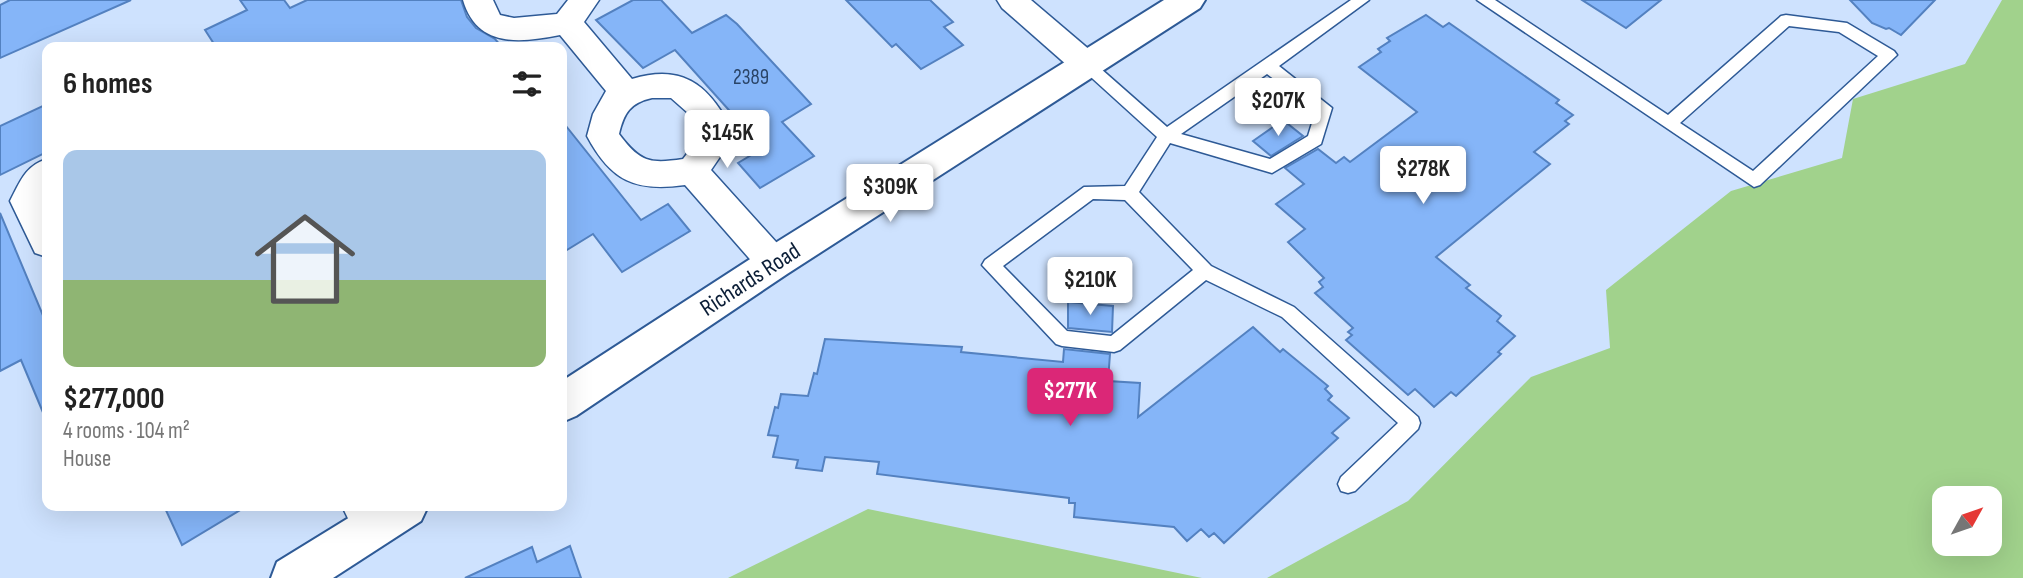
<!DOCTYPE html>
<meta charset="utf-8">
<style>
body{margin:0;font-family:"Sofia Sans Condensed",sans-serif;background:#f2f2f2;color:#222;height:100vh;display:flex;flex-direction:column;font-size:26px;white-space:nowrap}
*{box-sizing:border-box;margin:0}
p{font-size:23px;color:#767676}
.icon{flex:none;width:38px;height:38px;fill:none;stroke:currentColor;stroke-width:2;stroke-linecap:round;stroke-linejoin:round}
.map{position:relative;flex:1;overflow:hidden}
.details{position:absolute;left:42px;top:42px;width:525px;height:469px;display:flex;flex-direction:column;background:#fff;border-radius:14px;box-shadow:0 7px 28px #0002}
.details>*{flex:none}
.needle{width:46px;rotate:50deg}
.controls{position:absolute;left:1932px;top:486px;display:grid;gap:14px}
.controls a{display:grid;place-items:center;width:70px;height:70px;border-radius:14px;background:#fff;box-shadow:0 7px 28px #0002;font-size:35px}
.price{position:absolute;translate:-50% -60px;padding:0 16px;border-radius:7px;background:#fff;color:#222;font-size:23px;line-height:46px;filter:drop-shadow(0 2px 4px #0008)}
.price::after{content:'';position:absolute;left:50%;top:42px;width:21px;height:16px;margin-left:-10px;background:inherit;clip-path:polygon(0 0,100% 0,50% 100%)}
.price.current{background:#db2777;color:#fff}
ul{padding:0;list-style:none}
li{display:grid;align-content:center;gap:14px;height:371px;padding:0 21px}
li+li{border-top:2px solid #e0e0e0}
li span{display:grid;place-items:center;height:217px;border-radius:14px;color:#555}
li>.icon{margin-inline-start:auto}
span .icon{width:126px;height:126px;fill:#fffc;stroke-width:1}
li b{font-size:30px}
h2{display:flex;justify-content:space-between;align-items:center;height:84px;padding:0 21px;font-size:30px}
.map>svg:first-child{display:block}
.green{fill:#a1d28c;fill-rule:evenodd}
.building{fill:#85b5f8;stroke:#5381c0;stroke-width:2}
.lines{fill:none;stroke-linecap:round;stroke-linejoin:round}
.service-casing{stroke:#2e5a96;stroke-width:3}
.minor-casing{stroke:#2e5a96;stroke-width:3}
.secondary-casing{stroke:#2e5a96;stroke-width:4}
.service{fill:#fff;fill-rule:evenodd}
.minor{fill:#fff;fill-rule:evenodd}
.secondary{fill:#fff;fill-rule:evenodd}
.labels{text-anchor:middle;stroke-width:5;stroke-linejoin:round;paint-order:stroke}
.number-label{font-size:21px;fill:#2a4467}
.street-label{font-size:24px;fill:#0b1e37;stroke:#fff}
</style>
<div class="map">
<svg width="2023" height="578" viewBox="0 0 2023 578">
<rect width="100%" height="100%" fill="#cee2fe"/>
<g class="green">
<path d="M 2002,0 L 2023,0 L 2023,578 L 1267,578 L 1408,501 L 1531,377 L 1610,348 L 1606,290 L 1731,191 L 1842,158 L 1853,99 L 1965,64 ZM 1944,499 L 1990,499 L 1990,544 L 1944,544 Z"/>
<polygon points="868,509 1202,578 728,578"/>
</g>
<g class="building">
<polygon points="10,0 131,0 0,58 0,5"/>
<polygon points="240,0 284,0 290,8 307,0 461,0 467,17 476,28 495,39 502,47 216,47 205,30 247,10"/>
<polygon points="633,0 661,0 692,33 726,15 737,24 811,104 782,122 814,156 760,188 738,163 763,148 675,50 643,68 596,20"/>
<polygon points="846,0 930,0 953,22 944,27 963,45 921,69 896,44 892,47"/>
<polygon points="1582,0 1661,0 1626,28"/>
<polygon points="1850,0 1935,0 1901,35 1889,28 1886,29 1872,23"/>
<polygon points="1426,15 1443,27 1449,23 1559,100 1556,103 1573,115 1565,121 1569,124 1534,152 1550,164 1436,257 1470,285 1466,288 1501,316 1497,321 1515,336 1498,352 1501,354 1456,396 1451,392 1434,407 1415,389 1408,395 1346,340 1352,335 1348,332 1353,328 1315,293 1323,287 1319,282 1324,278 1288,242 1305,229 1276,204 1304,184 1285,168 1318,149 1336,163 1344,157 1350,162 1417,112 1359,67 1381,52 1378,49 1390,41 1387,38"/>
<polygon points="47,104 47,152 0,175 0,126"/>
<polygon points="1283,120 1303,136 1271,156 1253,141"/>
<polygon points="562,121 641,220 668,204 690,231 622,272 593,234 562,253"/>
<polygon points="0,213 47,325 47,422 21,360 0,371"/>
<polygon points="1068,302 1113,306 1112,332 1068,328"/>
<polygon points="1253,327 1280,352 1283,349 1328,386 1325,389 1332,396 1328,400 1349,418 1332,433 1338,438 1224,543 1214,533 1209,537 1201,529 1187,541 1174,527 1074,517 1075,503 1069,503 1069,498 877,474 879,462 825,457 822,471 796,468 798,460 773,457 778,436 768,435 775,407 778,408 781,394 808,396 814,373 817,374 825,339 962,347 961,352 1063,362 1064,349 1110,354 1108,381 1140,383 1138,417"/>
<polygon points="164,506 247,506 182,545"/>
<polygon points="570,546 581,578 465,578 532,547 537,562"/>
</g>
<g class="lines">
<g class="service-casing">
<g id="service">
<path d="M 1351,0 L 1369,0 L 1279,66 L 1332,108 L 1321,144 L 1272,173 L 1170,143 L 1139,192 L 1211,266 L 1294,307 L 1418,417 L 1420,423 L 1418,429 L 1355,491 L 1348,493 L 1341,491 L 1338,484 L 1341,477 L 1398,423 L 1282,317 L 1206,280 L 1120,350 L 1114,352 L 1062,346 L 1056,344 L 982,265 L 985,260 L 1084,187 L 1125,186 L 1157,137 L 1082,69 L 1079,65 L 1082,61 L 1092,61 L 1167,127 ZM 1267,74 L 1316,110 L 1308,136 L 1270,159 L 1181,134 ZM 1093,199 L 1125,200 L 1193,270 L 1111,336 L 1067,331 L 1003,266 Z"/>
<path d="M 1477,0 L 1495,0 L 1668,115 L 1781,16 L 1786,15 L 1847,23 L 1894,51 L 1897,55 L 1760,185 L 1754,187 ZM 1789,26 L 1839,32 L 1878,56 L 1753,171 L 1680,123 Z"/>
</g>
</g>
<g class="minor-casing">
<g id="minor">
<path d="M 463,0 L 493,0 L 500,15 L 514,18 L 557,14 L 568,0 L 599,0 L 584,22 L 632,79 C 681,64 707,83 730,126 L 724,151 L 711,170 L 786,253 L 791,263 L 786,273 L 774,278 L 762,273 L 685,185 C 635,192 611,181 587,136 L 593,114 L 606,91 L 560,35 C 520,43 477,48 463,0 ZM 652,98 L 671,98 L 688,113 L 698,127 L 693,146 L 683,159 C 649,164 640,162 619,134 C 624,113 630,103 652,98 Z"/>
<polygon points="997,0 1031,0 1098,57 1102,65 1098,73 1087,77 1076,73 1002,8"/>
<path d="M 47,159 L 47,193 L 44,201 L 47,208 L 47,257 L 35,253 L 10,201 C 20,182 25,166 47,159 Z"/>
<polygon points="342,506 382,506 393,527 387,541 373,546 359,541"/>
</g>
</g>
<g class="secondary-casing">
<g id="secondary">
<polygon points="1164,0 1205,0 1200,8 787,274 576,416 562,422 562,381 761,252"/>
<polygon points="368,506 428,506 421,521 333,578 271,578 277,562"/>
</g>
</g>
<use href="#service" class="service"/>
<use href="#minor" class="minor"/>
<use href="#secondary" class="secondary"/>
</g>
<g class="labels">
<g class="number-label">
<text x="751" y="84">2389</text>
</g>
<g class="street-label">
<text transform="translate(750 279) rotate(-33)" y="8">Richards Road</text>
</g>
</g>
</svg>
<div class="controls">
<a><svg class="needle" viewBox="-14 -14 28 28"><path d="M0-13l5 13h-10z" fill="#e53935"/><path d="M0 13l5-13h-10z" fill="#767676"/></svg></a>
</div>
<b class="price" style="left:1278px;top:138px">$207K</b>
<b class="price" style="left:727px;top:170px">$145K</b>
<b class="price" style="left:1423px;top:206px">$278K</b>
<b class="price" style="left:890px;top:224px">$309K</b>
<b class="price" style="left:1090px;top:317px">$210K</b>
<b class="price current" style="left:1070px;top:428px">$277K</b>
<section class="details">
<h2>6 homes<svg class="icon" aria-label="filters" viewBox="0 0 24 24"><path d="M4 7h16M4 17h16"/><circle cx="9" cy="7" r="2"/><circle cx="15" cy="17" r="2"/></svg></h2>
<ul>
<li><span style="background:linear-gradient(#a9c7e8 60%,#8fb573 0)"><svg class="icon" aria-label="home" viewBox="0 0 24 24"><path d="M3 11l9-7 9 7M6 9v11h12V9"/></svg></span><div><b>$277,000</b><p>4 rooms · 104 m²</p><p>House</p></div></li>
</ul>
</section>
</div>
